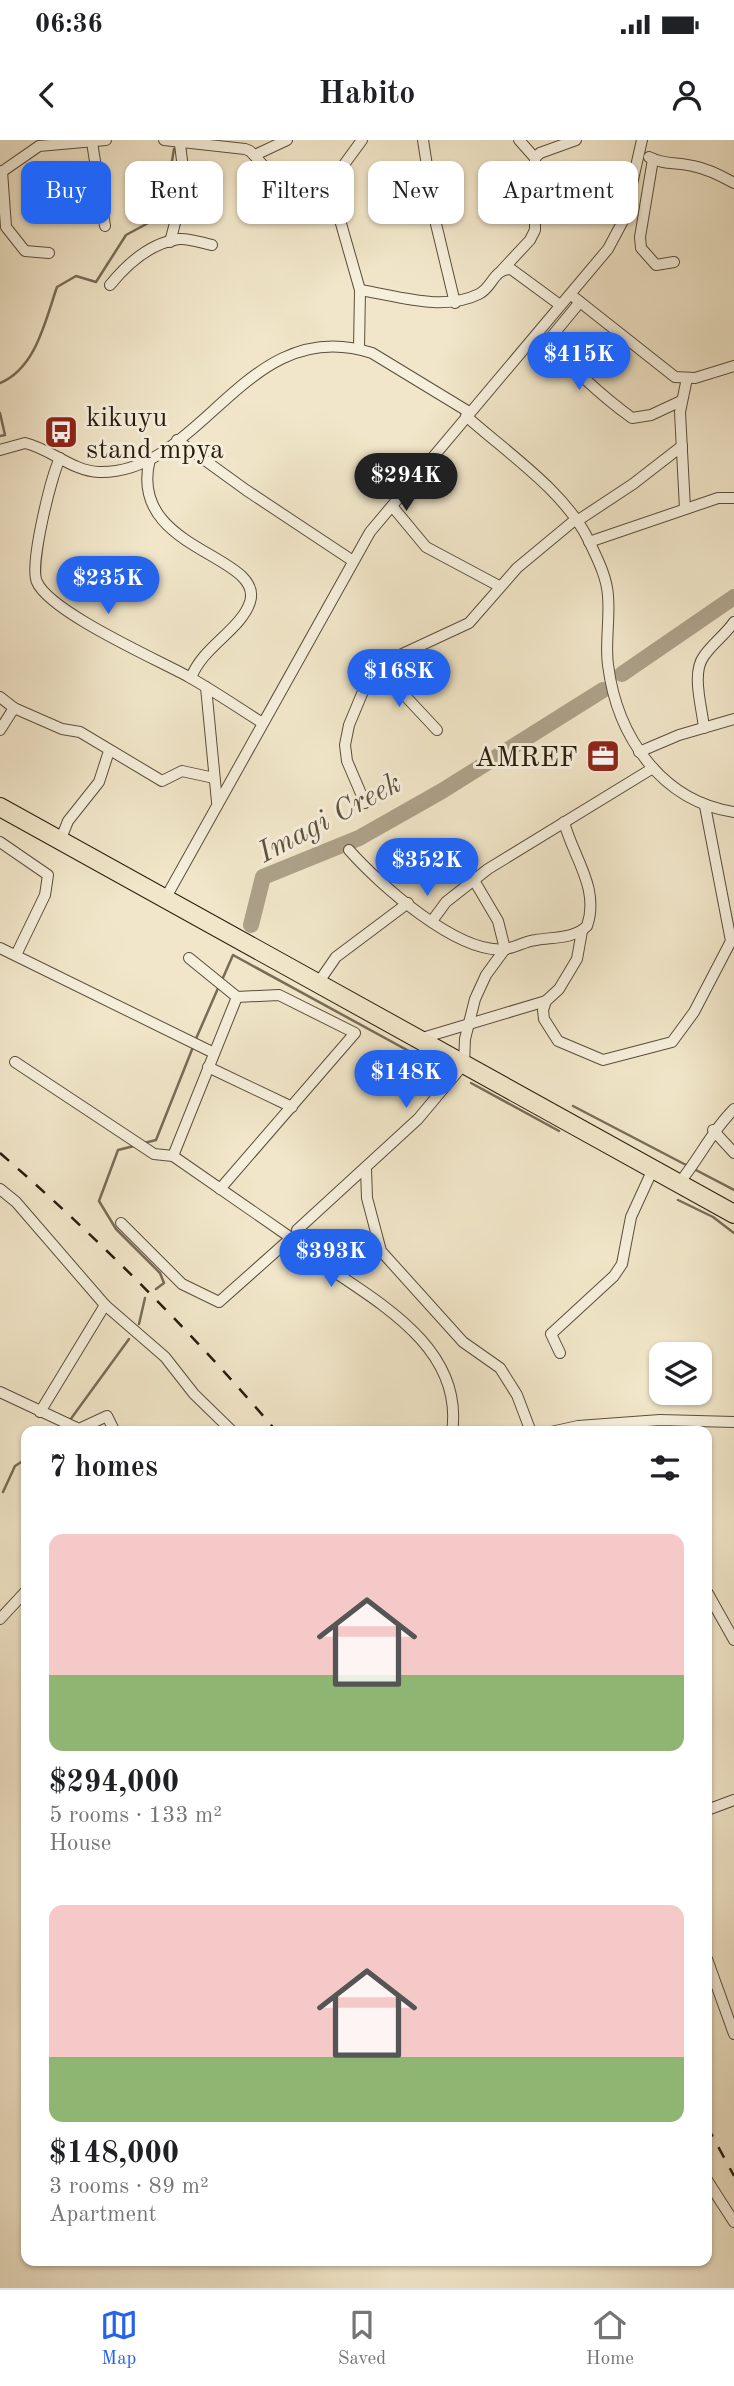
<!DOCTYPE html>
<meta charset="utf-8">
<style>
body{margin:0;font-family:"Old Standard TT",serif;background:#f2f2f2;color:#202124;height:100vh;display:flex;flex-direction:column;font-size:26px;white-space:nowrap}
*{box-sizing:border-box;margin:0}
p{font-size:23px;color:#757577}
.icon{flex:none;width:38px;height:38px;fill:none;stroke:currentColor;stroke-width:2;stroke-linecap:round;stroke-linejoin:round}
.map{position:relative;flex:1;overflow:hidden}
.panel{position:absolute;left:21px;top:1286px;width:691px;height:840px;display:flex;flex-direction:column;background:#fff;border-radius:14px;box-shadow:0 2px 5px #0004}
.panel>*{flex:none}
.hud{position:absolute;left:21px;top:21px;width:693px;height:63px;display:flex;gap:14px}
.controls{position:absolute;left:649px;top:1202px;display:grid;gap:14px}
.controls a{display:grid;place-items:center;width:63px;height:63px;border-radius:14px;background:#fff;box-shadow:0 2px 5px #0004;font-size:35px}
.price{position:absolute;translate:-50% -60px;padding:0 16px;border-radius:24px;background:#2563eb;color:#fff;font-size:23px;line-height:46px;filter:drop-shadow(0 2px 4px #0008)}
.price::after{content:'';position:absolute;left:50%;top:42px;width:21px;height:16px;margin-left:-10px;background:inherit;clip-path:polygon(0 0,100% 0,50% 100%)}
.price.on{background:#222;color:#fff}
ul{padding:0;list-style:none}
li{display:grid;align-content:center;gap:14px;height:371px;padding:0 28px}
li span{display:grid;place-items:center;height:217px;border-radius:14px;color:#555}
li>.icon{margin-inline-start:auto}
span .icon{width:126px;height:126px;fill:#fffc;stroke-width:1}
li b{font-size:30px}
h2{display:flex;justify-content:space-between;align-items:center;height:84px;padding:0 28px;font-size:30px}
.chip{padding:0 24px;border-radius:14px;background:#fff;box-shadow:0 2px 5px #0004;font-size:24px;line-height:63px}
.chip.on{background:#2563eb;color:#fff}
.status{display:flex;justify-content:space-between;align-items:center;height:49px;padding:0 35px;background:#fff;direction:ltr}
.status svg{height:19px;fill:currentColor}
header{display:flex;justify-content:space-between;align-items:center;height:91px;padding:0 28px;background:#fff;font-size:32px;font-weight:800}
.menu{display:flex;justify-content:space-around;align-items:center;height:98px;border-top:2px solid #e0e0e0;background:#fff;font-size:19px;color:#757577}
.menu a{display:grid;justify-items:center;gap:4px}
.menu .on{color:#2563eb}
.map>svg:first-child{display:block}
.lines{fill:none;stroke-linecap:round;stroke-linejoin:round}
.stream{stroke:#786c57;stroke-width:2.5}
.river{stroke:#ada189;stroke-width:16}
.street-casing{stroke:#5a4e3c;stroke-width:12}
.highway-casing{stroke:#281c0d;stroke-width:20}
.street{stroke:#f6efdc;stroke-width:10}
.highway{stroke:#f1e6c9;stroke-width:18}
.rail{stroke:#281c0d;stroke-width:2.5;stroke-dasharray:12 12;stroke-linecap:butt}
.labels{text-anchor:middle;stroke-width:6;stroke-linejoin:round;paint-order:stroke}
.poi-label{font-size:28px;fill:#281c0d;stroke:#f6efdc;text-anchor:start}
.water-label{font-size:30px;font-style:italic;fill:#5d513f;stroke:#f6efdc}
</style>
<div class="status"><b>06:36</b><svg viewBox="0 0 49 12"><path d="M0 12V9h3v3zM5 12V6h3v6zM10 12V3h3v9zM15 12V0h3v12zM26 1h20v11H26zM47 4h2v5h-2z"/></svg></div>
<header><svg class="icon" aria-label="back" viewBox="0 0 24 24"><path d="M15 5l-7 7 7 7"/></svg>Habito<svg class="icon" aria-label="person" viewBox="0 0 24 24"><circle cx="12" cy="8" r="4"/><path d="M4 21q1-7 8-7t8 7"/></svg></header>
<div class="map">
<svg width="734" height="2148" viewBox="0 0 734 2148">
<rect width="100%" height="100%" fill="#f1e6c9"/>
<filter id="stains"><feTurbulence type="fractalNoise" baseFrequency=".00286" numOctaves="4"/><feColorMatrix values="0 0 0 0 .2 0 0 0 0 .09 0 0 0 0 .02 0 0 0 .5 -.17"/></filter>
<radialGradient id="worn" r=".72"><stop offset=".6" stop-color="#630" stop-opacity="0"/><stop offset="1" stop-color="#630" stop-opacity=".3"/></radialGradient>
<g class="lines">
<g class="stream">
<path d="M 0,243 C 36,228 45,181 57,147 L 76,136 L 96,142 L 126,95 L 163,75 L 174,9"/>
<polyline points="0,273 5,295 0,296"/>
<polyline points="222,840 233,815 449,933"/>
<polyline points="195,901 219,846"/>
<polyline points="471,943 559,991"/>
<polyline points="573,966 688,1026"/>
<polyline points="144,1003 156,1000 193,907"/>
<polyline points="134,1006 118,1010 99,1061 116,1089 160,1133 164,1143 156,1149"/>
<polyline points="694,1029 734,1050"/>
<polyline points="678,1060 713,1077 734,1093"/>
<polyline points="139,1184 145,1158"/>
<polyline points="70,1280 129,1199"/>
<polyline points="3,1352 15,1326 26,1319"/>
</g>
<g class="river">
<polyline points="622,534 734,457"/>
<polyline points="251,785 263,737 359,698 442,651 603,550"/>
</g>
<g class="street-casing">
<g id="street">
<polyline points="164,0 245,9 250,11 274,37 334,35"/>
<polyline points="423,0 436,84 455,163"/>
<polyline points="519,0 535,18"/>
<polyline points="92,2 105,86"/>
<polyline points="255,15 287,0"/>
<path d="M 649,17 C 664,25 677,22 693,26 C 708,29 720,35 734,43"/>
<polyline points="653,19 640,97 641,108 656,125 674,122"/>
<polyline points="2,31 6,87 25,111 49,113"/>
<polyline points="0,33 39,6 106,0"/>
<polyline points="170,102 185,45 180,4"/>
<polyline points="502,130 530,100 535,90 535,18 540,13 576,0"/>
<path d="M 110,145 C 127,124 151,103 179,99 C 189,98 202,103 212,105"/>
<path d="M 360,150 C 398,156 443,172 479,154 C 493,147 493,129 511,129 L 560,165"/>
<polyline points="575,158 675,237 695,238 734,226"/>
<path d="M 580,162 L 552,196 C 554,217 614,265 632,278 L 651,275 L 681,261"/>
<polyline points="359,209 360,150 336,66 332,41 362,0"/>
<path d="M 466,276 C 506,312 566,352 589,401 C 597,418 607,437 608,456 C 610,479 605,503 608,525 C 617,596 661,661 734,672"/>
<polyline points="177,300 246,350 353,421"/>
<path d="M 0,310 L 25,303 C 51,309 72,331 99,332 C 202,335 246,172 372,213 L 469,272"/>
<path d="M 60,318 C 51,337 29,426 37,442 C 50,472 156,519 189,537 C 214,551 237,567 261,582"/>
<path d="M 150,319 C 126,411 265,414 250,462 C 241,490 202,507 191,538"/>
<polyline points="392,366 426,407 499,446"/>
<polyline points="685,369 680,272 687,238"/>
<polyline points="577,381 633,344 682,306"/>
<polyline points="589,402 718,358 734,358"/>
<polyline points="379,528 437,590"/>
<polyline points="206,547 217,662"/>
<polyline points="0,557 14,568 62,589 80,592 162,641 182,631 214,638"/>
<path d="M 704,588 C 702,567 691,533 704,516 C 713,503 725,495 734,482"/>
<polyline points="0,590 14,568"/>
<polyline points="639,612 679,595 734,579"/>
<polyline points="365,663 347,621 345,605 349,585 369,537 398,516 469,483 517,428 576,379"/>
<polyline points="60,701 68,681 99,642 109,611"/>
<polyline points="0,702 48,735 45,755 16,815"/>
<path d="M 349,710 C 378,743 458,815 505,809 C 515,808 525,801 536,800 C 553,797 574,799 587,786 C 600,748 573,717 564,682"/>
<polyline points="165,759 370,392 608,109 624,79 642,0"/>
<polyline points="432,781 446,762 488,729 653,628"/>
<polyline points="582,791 577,819 559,849 546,861 543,870 544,879 558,901 603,920 672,902 694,872 731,801 705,666"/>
<polyline points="0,808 214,913"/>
<polyline points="189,818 237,857 279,855 355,893 220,1049"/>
<polyline points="318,843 336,817 408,763"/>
<polyline points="419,899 546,861"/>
<polyline points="15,922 154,1014 173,1016 297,1102"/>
<polyline points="208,927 292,967"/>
<polyline points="713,990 734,1013"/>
<polyline points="173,1016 237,857"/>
<polyline points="366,1029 367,1058 381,1111 463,1202 500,1228 517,1255 531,1292"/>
<path d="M 679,1043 C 700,1018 710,993 734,969"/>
<polyline points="0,1049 16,1062 105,1165 165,1217 194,1254 233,1292"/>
<polyline points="121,1083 182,1144 219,1162 291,1098"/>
<polyline points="560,1213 551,1194 614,1136 622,1124 631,1077 653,1029"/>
<polyline points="0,1252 79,1289 107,1276 115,1292"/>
<polyline points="40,1272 105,1165"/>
<path d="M 452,1292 C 465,1204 370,1158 311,1116 L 297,1102 L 297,1090 L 418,979 L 464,924 L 465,899 L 475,859 L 486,835 L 505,809 L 498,781 L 475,742"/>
<polyline points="551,1292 578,1286 660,1280 734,1282"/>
<polyline points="707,1452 734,1500"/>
<polyline points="0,1479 26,1451"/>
<polyline points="707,1670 734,1660"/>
<polyline points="707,1819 734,1894"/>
<polyline points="707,2040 734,2082"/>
</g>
</g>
<g class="highway-casing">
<polyline id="highway" points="0,667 734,1074"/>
</g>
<use href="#street" class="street"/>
<use href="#highway" class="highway"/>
<g class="rail">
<path d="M 0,1013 C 99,1099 192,1192 277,1292"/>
<polyline points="707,1986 734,2036"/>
</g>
</g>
<defs>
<g id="bus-square" transform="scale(1.75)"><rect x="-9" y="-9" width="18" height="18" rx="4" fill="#8f2418" stroke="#f6efdc"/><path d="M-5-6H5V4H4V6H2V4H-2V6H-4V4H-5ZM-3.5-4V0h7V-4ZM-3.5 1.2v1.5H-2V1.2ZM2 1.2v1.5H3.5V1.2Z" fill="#fff"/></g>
<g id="office-square" transform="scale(1.75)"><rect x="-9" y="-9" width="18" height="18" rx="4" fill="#8f2418" stroke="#f6efdc"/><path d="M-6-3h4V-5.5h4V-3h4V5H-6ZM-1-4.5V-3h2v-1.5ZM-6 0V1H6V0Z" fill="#fff"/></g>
</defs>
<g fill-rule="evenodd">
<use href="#bus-square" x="61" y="292"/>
<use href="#office-square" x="603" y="616"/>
</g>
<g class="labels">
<g class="poi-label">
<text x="86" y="286">kikuyu<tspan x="86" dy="32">stand mpya</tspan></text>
<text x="578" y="626" text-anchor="end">AMREF</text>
</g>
<g class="water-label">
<text transform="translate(329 677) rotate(-28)" y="10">Imagi Creek</text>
</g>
</g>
<rect width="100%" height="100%" filter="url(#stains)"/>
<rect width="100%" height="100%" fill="url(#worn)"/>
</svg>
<div class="controls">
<a><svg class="icon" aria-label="layers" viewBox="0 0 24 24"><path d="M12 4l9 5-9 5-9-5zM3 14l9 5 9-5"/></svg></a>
</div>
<b class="price" style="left:579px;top:252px">$415K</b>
<b class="price on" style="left:406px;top:373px">$294K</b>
<b class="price" style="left:108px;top:476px">$235K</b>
<b class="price" style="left:399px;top:569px">$168K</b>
<b class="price" style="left:427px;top:758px">$352K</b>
<b class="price" style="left:406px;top:970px">$148K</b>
<b class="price" style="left:331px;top:1149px">$393K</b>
<div class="hud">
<a class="chip on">Buy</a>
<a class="chip">Rent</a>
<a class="chip">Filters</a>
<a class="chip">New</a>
<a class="chip">Apartment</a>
</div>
<section class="panel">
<h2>7 homes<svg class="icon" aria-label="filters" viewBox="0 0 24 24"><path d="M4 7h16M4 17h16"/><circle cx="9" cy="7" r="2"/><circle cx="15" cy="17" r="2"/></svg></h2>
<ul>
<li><span style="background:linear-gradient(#f6c9c9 65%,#8fb573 0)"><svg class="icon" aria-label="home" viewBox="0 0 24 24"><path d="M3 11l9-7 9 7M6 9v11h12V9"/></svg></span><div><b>$294,000</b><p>5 rooms · 133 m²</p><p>House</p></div></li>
<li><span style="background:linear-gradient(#f6c9c9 70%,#8fb573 0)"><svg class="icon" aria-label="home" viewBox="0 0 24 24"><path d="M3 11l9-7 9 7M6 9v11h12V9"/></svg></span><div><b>$148,000</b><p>3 rooms · 89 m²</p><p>Apartment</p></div></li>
</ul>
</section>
</div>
<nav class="menu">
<a class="on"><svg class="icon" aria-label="map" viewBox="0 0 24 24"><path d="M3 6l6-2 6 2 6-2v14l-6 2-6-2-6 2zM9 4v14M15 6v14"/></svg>Map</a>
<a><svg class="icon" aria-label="saved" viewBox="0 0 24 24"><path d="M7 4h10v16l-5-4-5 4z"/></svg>Saved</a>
<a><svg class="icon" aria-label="home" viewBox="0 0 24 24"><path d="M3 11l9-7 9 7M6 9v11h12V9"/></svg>Home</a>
</nav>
